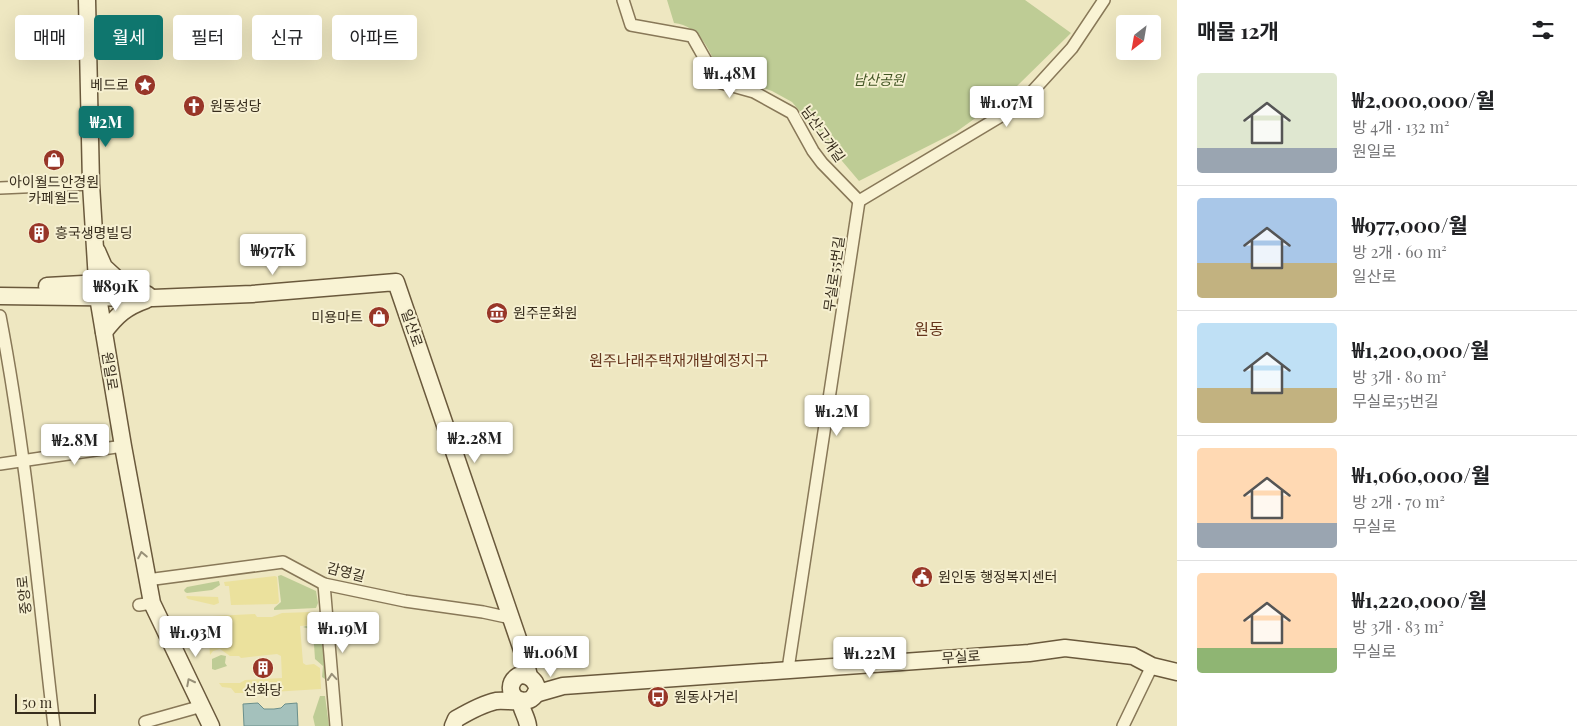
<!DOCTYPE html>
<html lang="ko">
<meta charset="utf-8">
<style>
body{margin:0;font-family:"Playfair Display","Noto Sans KR",serif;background:#f2f2f2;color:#202124;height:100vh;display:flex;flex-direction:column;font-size:19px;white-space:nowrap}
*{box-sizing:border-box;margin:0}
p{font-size:16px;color:#757577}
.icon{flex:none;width:28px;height:28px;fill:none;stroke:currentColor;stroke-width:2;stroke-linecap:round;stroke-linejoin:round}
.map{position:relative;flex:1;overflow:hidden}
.details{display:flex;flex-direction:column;background:#fff;width:400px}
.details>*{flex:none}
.banner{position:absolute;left:15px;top:15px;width:475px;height:45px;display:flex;gap:10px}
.needle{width:32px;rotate:211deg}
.buttons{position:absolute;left:1116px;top:15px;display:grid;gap:10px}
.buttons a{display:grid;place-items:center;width:45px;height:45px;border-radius:5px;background:#fff;box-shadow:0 5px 20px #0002;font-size:25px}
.scale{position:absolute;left:15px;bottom:12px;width:81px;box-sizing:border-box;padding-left:5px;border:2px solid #372d1d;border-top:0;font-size:14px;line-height:18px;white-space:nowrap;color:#372d1d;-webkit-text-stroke:4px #f6f0d1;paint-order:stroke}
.price{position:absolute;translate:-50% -42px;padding:0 11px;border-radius:5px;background:#fff;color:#222;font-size:16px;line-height:32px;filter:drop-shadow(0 1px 2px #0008)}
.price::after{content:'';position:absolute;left:50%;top:30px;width:15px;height:11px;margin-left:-8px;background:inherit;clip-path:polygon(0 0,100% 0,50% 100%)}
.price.on{background:#0f766e;color:#fff}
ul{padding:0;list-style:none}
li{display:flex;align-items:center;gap:15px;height:125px;padding:0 20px}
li+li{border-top:1px solid #e0e0e0}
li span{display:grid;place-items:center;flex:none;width:140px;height:100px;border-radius:5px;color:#555}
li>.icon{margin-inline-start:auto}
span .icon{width:60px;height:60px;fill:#fffc;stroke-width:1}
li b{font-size:21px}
h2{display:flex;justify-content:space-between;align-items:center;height:60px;padding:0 20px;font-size:21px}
.tag{padding:0 18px;border-radius:5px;background:#fff;box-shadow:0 5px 20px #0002;font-size:18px;line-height:45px}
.tag.on{background:#0f766e;color:#fff}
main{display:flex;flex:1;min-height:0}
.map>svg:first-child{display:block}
.green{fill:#becc95}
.sand{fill:#ebe19d}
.water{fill:#a4c1bc;stroke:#6b8f8b}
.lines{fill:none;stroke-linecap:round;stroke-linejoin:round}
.street-casing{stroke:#887858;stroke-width:14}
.secondary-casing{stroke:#6a593c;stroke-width:19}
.street{stroke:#f9f3d4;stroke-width:11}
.secondary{stroke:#f9f3d4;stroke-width:16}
.oneway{stroke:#989078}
.labels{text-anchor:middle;stroke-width:4;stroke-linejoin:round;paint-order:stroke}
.park-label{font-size:14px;font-style:italic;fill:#415423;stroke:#f6f0d1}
.poi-label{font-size:14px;fill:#372d1d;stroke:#f6f0d1;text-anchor:start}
.street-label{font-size:14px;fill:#372d1d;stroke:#f6f0d1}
.neighbourhood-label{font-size:15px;fill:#65351c;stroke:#f6f0d1}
.quarter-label{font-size:16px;fill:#65351c;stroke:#f6f0d1}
</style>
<main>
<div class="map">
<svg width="1177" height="726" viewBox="0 0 1177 726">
<rect width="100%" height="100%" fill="#eee7c1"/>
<g class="green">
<path d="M 667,0 L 1025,0 L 1071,33 L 1009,94 L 956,132 L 859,181 L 792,102 L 772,91 L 719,72 C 710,51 700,26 674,23 Z"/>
<polygon points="281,575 316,591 318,603 316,608 274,610 274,608 281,602 278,576"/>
<polygon points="219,581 220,585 212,590 187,593 185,592 184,590 187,587"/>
<polygon points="319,613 326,678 325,679 322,677 323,666 315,659 313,630 303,627 306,626 316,627"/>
<polygon points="221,655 226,656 225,663 227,666 215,670 212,669 212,659"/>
<polygon points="320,696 325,696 329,726 315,726 313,717"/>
</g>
<g class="sand">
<polygon points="275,576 277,577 279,602 277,604 231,605 229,586 225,586 224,582"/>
<polygon points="187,596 218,597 219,603 214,605 188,599 186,597"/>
<polygon points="282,613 312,612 316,614 314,625 300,626 303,663 306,665 314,664 320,668 321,689 272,692 269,689 259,689 257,693 235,693 231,688 222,687 219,683 240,683 245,680 282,678 281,656 277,654 241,658 239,656 230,656 220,649 213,651 210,655 208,623 211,620 212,616 255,614 257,617 272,617"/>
</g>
<polygon class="water" points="258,703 264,709 274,709 281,708 285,704 297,703 298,726 244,726 243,704"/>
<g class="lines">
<g class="street-casing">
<g id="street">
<polyline points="623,0 631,25 692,36 718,82 754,92 792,113 813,151 822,163 859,201"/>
<polyline points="0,188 91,184"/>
<polyline points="859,201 1021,104 1072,48 1104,0"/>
<path d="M 0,316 C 26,452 38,589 54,726"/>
<polyline points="0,464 123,446"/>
<polyline points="147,580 283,562 324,584 405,601 483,612 511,618"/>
<polyline points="324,584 336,726"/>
<polyline points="139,605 152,603"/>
<polyline points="788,669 859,201"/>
<polyline points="145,722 202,706"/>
<polyline points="1123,726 1152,666"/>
</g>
</g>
<g class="secondary-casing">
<g id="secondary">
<polyline points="87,0 91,184 98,297 123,446 152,603 211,726"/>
<polyline points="97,251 104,267 117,279 148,295"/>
<polyline points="47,286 83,284 98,297"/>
<polyline points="0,296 153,298 252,294 396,282 524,656 529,676"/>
<path d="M 104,332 C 117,315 126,307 146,300"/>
<polyline points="535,694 563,686 1029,653 1065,648 1133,656 1152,666 1177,672"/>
<path d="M 520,700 C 521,710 527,717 528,726"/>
<path d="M 453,726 L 456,719 C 468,712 482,704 496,701 C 504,700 525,703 531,699 C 545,690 532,672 518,676 C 509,682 508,693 518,700"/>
</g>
</g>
<use href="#street" class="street"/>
<use href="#secondary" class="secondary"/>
</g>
<defs><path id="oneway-chevron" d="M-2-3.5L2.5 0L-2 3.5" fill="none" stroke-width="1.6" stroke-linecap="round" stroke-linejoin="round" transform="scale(1.25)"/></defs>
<g class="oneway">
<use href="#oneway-chevron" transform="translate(142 555) rotate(-101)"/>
<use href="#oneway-chevron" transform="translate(332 677) rotate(-95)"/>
<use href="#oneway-chevron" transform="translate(190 682) rotate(-117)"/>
</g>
<defs>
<g id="sight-disc" transform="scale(1.125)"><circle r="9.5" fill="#983628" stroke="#f6f0d1"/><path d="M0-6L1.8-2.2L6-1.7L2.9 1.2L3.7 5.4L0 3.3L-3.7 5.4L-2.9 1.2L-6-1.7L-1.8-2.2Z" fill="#fff"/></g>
<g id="church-disc" transform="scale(1.125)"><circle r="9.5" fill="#983628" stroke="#f6f0d1"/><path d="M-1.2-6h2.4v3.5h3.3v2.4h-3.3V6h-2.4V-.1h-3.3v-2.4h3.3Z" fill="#fff"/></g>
<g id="shop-disc" transform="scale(1.125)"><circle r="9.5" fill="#983628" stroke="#f6f0d1"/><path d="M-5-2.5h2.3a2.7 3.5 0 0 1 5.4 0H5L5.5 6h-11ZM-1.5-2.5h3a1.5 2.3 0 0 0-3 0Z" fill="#fff"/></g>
<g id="building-disc" transform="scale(1.125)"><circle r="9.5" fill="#983628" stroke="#f6f0d1"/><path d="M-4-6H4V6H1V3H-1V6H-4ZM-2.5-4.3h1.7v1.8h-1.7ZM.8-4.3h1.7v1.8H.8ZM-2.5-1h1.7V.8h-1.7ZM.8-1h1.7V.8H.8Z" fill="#fff"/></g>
<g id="museum-disc" transform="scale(1.125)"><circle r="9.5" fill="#983628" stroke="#f6f0d1"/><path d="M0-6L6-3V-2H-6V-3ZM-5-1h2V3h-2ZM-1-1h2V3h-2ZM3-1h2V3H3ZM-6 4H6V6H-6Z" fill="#fff"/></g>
<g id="civic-disc" transform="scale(1.125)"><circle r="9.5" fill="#983628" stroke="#f6f0d1"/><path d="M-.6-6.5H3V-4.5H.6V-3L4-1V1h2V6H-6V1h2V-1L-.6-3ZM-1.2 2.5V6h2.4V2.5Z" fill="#fff"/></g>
<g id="bus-disc" transform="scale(1.125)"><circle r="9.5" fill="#983628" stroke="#f6f0d1"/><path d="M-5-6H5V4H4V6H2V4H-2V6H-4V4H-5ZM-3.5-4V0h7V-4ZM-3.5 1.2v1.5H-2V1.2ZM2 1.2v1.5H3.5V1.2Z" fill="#fff"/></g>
</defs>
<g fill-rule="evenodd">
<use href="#sight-disc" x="145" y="85"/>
<use href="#church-disc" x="194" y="106"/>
<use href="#shop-disc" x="54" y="160"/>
<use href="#building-disc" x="39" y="233"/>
<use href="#museum-disc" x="497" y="313"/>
<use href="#shop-disc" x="379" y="317"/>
<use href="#civic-disc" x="922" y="577"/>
<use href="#building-disc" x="263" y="668"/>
<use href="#bus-disc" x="658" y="697"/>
</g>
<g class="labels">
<g class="park-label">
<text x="879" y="85">남산공원</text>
</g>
<g class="poi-label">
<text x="129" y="90" text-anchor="end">베드로</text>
<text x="210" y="111">원동성당</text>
<text x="54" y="187" text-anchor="middle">아이월드안경원<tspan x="54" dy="16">카페월드</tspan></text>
<text x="55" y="238">흥국생명빌딩</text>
<text x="513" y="318">원주문화원</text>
<text x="363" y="322" text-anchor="end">미용마트</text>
<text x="938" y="582">원인동 행정복지센터</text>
<text x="263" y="695" text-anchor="middle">선화당</text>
<text x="674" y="702">원동사거리</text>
</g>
<g class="street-label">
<text transform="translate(823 134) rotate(55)" y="5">남산고개길</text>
<text transform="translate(834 274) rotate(-82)" y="5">무실로55번길</text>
<text transform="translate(412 328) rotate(71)" y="5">일산로</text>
<text transform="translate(110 371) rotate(81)" y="5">원일로</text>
<text transform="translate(346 572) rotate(14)" y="5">감영길</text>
<text transform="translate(24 595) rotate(-96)" y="5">중앙로</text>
<text transform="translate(961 657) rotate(-4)" y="5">무실로</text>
</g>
<g class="neighbourhood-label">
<text x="679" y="366">원주나래주택재개발예정지구</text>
</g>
<g class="quarter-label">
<text x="929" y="335">원동</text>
</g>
</g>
</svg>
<div class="buttons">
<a><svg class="needle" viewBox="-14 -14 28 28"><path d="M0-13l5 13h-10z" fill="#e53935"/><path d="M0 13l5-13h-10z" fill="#757577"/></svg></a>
</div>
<div class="scale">50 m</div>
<b class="price" style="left:730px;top:99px">₩1.48M</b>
<b class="price" style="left:1007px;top:128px">₩1.07M</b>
<b class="price on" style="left:106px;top:148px">₩2M</b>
<b class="price" style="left:273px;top:276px">₩977K</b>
<b class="price" style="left:116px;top:312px">₩891K</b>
<b class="price" style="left:837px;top:437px">₩1.2M</b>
<b class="price" style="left:475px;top:464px">₩2.28M</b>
<b class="price" style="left:75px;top:466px">₩2.8M</b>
<b class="price" style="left:343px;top:654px">₩1.19M</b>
<b class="price" style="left:196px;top:658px">₩1.93M</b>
<b class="price" style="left:551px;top:678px">₩1.06M</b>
<b class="price" style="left:870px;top:679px">₩1.22M</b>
<div class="banner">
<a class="tag">매매</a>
<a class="tag on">월세</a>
<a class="tag">필터</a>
<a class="tag">신규</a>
<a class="tag">아파트</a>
</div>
</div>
<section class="details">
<h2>매물 12개<svg class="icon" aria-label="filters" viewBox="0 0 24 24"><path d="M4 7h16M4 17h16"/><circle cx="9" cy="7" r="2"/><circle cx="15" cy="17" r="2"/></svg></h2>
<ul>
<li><span style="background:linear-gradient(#dfe7d0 75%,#9aa5b1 0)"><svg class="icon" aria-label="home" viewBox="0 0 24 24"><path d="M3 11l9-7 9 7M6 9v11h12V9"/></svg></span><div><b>₩2,000,000/월</b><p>방 4개 · 132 m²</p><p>원일로</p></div></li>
<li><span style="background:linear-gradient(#a9c7e8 65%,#c2b280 0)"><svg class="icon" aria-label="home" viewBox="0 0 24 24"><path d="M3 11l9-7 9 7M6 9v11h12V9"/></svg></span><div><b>₩977,000/월</b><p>방 2개 · 60 m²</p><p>일산로</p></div></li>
<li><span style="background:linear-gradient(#bfe0f5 65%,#c2b280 0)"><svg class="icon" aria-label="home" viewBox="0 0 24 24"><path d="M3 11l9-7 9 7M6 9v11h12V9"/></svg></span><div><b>₩1,200,000/월</b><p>방 3개 · 80 m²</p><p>무실로55번길</p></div></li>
<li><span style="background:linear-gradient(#ffd9b3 75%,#9aa5b1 0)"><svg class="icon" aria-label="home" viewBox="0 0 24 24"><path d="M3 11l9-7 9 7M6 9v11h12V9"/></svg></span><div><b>₩1,060,000/월</b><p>방 2개 · 70 m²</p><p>무실로</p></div></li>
<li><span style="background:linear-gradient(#ffd9b3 75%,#8fb573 0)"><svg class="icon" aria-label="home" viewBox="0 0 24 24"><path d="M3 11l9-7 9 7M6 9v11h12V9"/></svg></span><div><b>₩1,220,000/월</b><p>방 3개 · 83 m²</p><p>무실로</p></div></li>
</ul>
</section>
</main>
